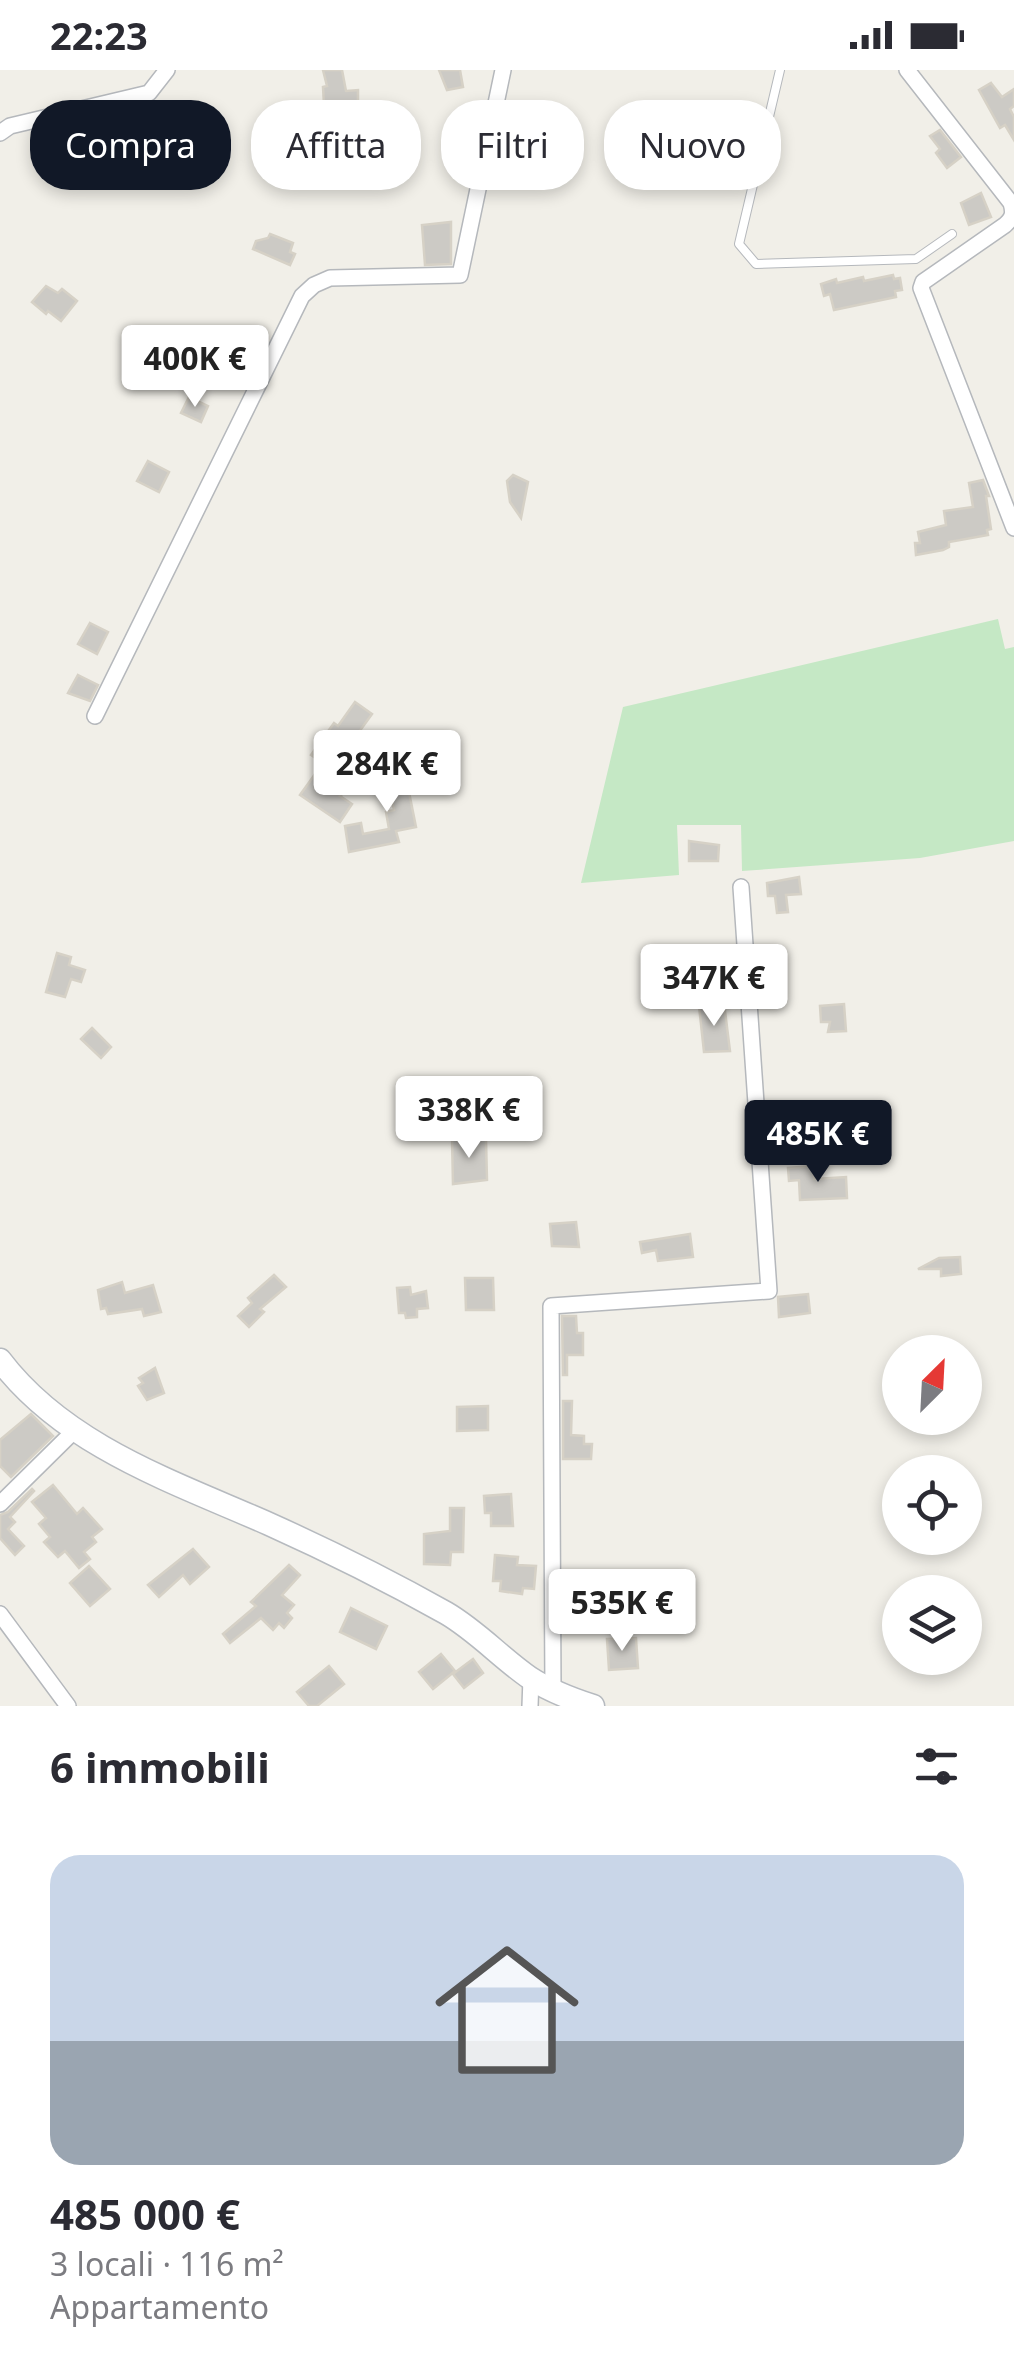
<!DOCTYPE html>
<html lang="it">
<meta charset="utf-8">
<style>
body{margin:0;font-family:"Noto Sans",sans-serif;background:#f7f7f7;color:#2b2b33;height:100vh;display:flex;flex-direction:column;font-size:38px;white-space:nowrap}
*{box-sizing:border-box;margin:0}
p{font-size:32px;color:#7c7c81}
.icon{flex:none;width:55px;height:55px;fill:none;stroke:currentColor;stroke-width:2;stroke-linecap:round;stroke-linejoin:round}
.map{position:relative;height:1636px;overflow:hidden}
.details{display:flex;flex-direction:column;background:#fff;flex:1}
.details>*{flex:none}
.banner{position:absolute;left:30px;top:30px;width:955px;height:90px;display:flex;gap:20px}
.needle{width:65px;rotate:24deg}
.fabs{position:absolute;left:882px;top:1265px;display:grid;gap:20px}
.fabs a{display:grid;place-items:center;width:100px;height:100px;border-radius:50%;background:#fff;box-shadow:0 5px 15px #0003;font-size:50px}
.price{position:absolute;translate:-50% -85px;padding:0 22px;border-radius:10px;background:#fff;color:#222;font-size:32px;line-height:65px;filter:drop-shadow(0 2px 5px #0008)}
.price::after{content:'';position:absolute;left:50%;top:60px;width:30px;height:22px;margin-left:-15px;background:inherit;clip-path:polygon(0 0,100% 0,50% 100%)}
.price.active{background:#111827;color:#fff}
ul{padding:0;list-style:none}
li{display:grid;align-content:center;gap:20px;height:530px;padding:0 50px}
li+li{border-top:2px solid #e1e1e2}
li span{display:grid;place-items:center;height:310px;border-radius:30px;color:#555}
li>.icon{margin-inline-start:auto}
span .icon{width:180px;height:180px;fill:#fffc;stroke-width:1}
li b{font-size:42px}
h2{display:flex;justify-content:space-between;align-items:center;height:120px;padding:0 50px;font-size:42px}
.pill{padding:0 35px;border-radius:40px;background:#fff;box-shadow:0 5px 15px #0003;font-size:35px;line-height:90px}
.pill.active{background:#111827;color:#fff}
.status{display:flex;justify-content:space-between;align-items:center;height:70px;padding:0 50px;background:#fff;direction:ltr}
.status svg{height:28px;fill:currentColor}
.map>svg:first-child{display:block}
.green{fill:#c5e8c5}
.building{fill:#cccac5;stroke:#d6d1c6;stroke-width:2.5}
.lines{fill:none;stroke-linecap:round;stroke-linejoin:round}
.service-casing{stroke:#b5b8bc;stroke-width:10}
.minor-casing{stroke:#b5b8bc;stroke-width:18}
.secondary-casing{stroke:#b6babf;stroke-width:25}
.service{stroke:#fff;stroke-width:8}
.minor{stroke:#fff;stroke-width:15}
.secondary{stroke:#fff;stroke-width:22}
</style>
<div class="status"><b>22:23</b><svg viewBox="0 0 49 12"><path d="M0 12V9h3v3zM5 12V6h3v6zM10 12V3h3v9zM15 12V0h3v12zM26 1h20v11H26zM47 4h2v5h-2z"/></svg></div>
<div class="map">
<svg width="1014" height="1636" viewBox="0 0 1014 1636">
<rect width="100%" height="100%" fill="#f1efe8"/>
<polygon class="green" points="998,549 1005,579 1014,577 1014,771 920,788 742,801 741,755 677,755 679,805 581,813 623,637"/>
<g class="building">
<polygon points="323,0 342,0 346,21 358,20 358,36 324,35 323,17 327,16"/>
<polygon points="439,0 460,0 463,17 447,20"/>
<polygon points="991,13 1002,27 1014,19 1014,36 1010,39 1014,47 1014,70 1005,55 1000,58 979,20"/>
<polygon points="152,48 165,67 152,74 150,71 146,73 136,56"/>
<polygon points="940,60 961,87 947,98 936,83 940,79 930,66"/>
<polygon points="981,123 991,147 969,155 961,133"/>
<polygon points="451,152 451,194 425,195 422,155"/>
<polygon points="270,164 293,173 290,182 295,184 290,195 253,179 256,171 268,168"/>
<polygon points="893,205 894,209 900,208 902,220 895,221 896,227 834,240 830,224 824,226 821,214 836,209 837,213 863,207 864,211"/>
<polygon points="46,216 58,223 62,219 77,231 61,251 48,241 46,244 32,232"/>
<polygon points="189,327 208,336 201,352 181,343"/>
<polygon points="148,391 169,402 159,422 137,411"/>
<polygon points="513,405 528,412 521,448 510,432 507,411"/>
<polygon points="983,410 989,426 986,426 991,459 987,460 988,465 949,472 949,477 943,480 916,485 915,473 920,473 918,462 946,455 944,441 973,437 969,413"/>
<polygon points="90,553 108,562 97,584 78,574"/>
<polygon points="78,605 98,615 90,631 68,623"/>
<polygon points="355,632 372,644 351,673 363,683 346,704 369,699 340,726 352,734 340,752 300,725 323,693 311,685 334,653 338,656"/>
<polygon points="403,692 416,757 396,761 399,772 349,782 345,756 361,753 363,764 389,759 386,742 394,740 385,696"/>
<polygon points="689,771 719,775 718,791 689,791"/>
<polygon points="799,807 801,824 786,825 788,842 777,843 775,826 768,826 767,813"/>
<polygon points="57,883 71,887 69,895 85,900 81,912 71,909 65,927 46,922"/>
<polygon points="844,934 846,961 828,962 830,952 821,952 820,936"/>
<polygon points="719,935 720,941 725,941 730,981 704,982 699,936"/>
<polygon points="92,958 111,977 101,988 81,969"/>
<polygon points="452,1069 486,1069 487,1110 453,1114"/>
<polygon points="813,1096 814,1109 846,1107 847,1128 800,1130 799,1110 789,1111 788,1098"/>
<polygon points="576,1152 579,1177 552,1176 550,1154"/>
<polygon points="690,1164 693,1187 658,1191 656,1180 642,1183 640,1172"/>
<polygon points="960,1187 961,1204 941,1206 941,1199 918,1199 939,1188"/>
<polygon points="274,1205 286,1217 260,1239 264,1242 249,1257 238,1246 252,1233 248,1228"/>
<polygon points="465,1208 493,1208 494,1240 466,1240"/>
<polygon points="122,1212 125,1223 153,1215 161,1242 144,1246 142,1239 108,1244 106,1238 101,1239 98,1220"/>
<polygon points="410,1217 411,1225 426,1221 428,1238 417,1239 417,1247 406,1248 405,1243 399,1243 397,1218"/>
<polygon points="808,1224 810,1243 779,1247 778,1227"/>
<polygon points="562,1246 576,1246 577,1263 583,1263 583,1285 567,1285 567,1305 563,1305"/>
<polygon points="155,1298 164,1323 147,1330 138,1316 143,1313 139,1308"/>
<polygon points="563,1331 572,1331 571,1365 584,1366 584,1374 592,1374 591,1389 563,1389"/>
<polygon points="488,1336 488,1360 457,1361 457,1337"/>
<polygon points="31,1344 53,1366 11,1407 0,1396 0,1370"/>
<polygon points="53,1415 77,1444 83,1438 102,1459 92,1467 96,1472 84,1482 90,1489 79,1498 65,1481 58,1487 44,1472 50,1467 39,1454 46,1448 32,1432"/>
<polygon points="32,1419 34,1421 10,1447 15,1452 8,1459 24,1476 15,1485 0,1468 0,1445 8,1442"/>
<polygon points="511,1424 513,1456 491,1456 491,1443 485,1443 484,1426"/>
<polygon points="450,1438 464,1438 463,1482 451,1482 450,1495 424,1494 424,1464 450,1461"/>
<polygon points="193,1479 209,1497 190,1514 183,1505 159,1527 148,1515"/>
<polygon points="495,1485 518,1487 517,1495 536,1496 534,1519 523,1518 522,1524 500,1521 501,1511 493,1511"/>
<polygon points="289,1495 300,1505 282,1525 294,1535 287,1543 292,1548 284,1558 279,1553 273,1560 261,1548 230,1573 223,1564 256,1536 251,1532"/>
<polygon points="89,1496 110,1519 90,1536 70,1513"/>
<polygon points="351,1538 387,1556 376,1579 340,1562"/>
<polygon points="636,1568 638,1598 609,1600 607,1569"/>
<polygon points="441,1584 455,1601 433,1619 419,1602"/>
<polygon points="473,1589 483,1603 464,1618 453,1604"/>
<polygon points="329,1596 344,1614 317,1636 309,1636 297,1622"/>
</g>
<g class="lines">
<g class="service-casing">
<polyline id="service" points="780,0 739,174 756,194 916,189 952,164"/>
</g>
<g class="minor-casing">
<g id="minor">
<path d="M 907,0 L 1011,133 C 1014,143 1013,148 1005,155 L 923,212 L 921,218 L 1014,458"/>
<polyline points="0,63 10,56 149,23 167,0"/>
<polyline points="95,646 302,226 314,215 330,208 460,205 503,0"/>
<polyline points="0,1434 75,1360"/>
<polyline points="0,1544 68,1636"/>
<polyline points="553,1621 551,1236 769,1221 741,817"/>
<polyline points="530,1636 531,1608"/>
</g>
</g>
<g class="secondary-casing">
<path id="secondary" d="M 0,1290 C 65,1376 174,1412 269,1454 C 329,1481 389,1511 446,1543 C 477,1561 501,1588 530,1608 C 550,1621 571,1629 593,1636"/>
</g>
<use href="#service" class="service"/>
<use href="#minor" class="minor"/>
<use href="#secondary" class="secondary"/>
</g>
</svg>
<div class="fabs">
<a><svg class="needle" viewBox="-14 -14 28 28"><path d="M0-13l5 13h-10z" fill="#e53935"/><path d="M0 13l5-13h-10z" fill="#7c7c81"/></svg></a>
<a><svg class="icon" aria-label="locate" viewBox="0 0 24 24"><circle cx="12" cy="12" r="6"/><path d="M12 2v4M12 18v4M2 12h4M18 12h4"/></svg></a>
<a><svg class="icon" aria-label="layers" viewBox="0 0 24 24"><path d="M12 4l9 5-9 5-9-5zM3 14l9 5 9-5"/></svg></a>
</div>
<b class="price" style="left:195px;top:340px">400K €</b>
<b class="price" style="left:387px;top:745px">284K €</b>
<b class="price" style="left:714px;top:959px">347K €</b>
<b class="price" style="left:469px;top:1091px">338K €</b>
<b class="price active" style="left:818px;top:1115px">485K €</b>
<b class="price" style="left:622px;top:1584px">535K €</b>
<div class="banner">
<a class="pill active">Compra</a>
<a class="pill">Affitta</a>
<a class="pill">Filtri</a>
<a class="pill">Nuovo</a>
</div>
</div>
<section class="details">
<h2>6 immobili<svg class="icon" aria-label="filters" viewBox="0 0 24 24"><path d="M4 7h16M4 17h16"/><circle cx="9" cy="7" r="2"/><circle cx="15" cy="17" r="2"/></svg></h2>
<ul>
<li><span style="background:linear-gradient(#c9d6e8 60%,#9aa5b1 0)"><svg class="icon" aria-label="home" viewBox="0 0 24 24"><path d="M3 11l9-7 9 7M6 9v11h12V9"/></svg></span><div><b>485 000 €</b><p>3 locali · 116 m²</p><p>Appartamento</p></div></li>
</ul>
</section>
